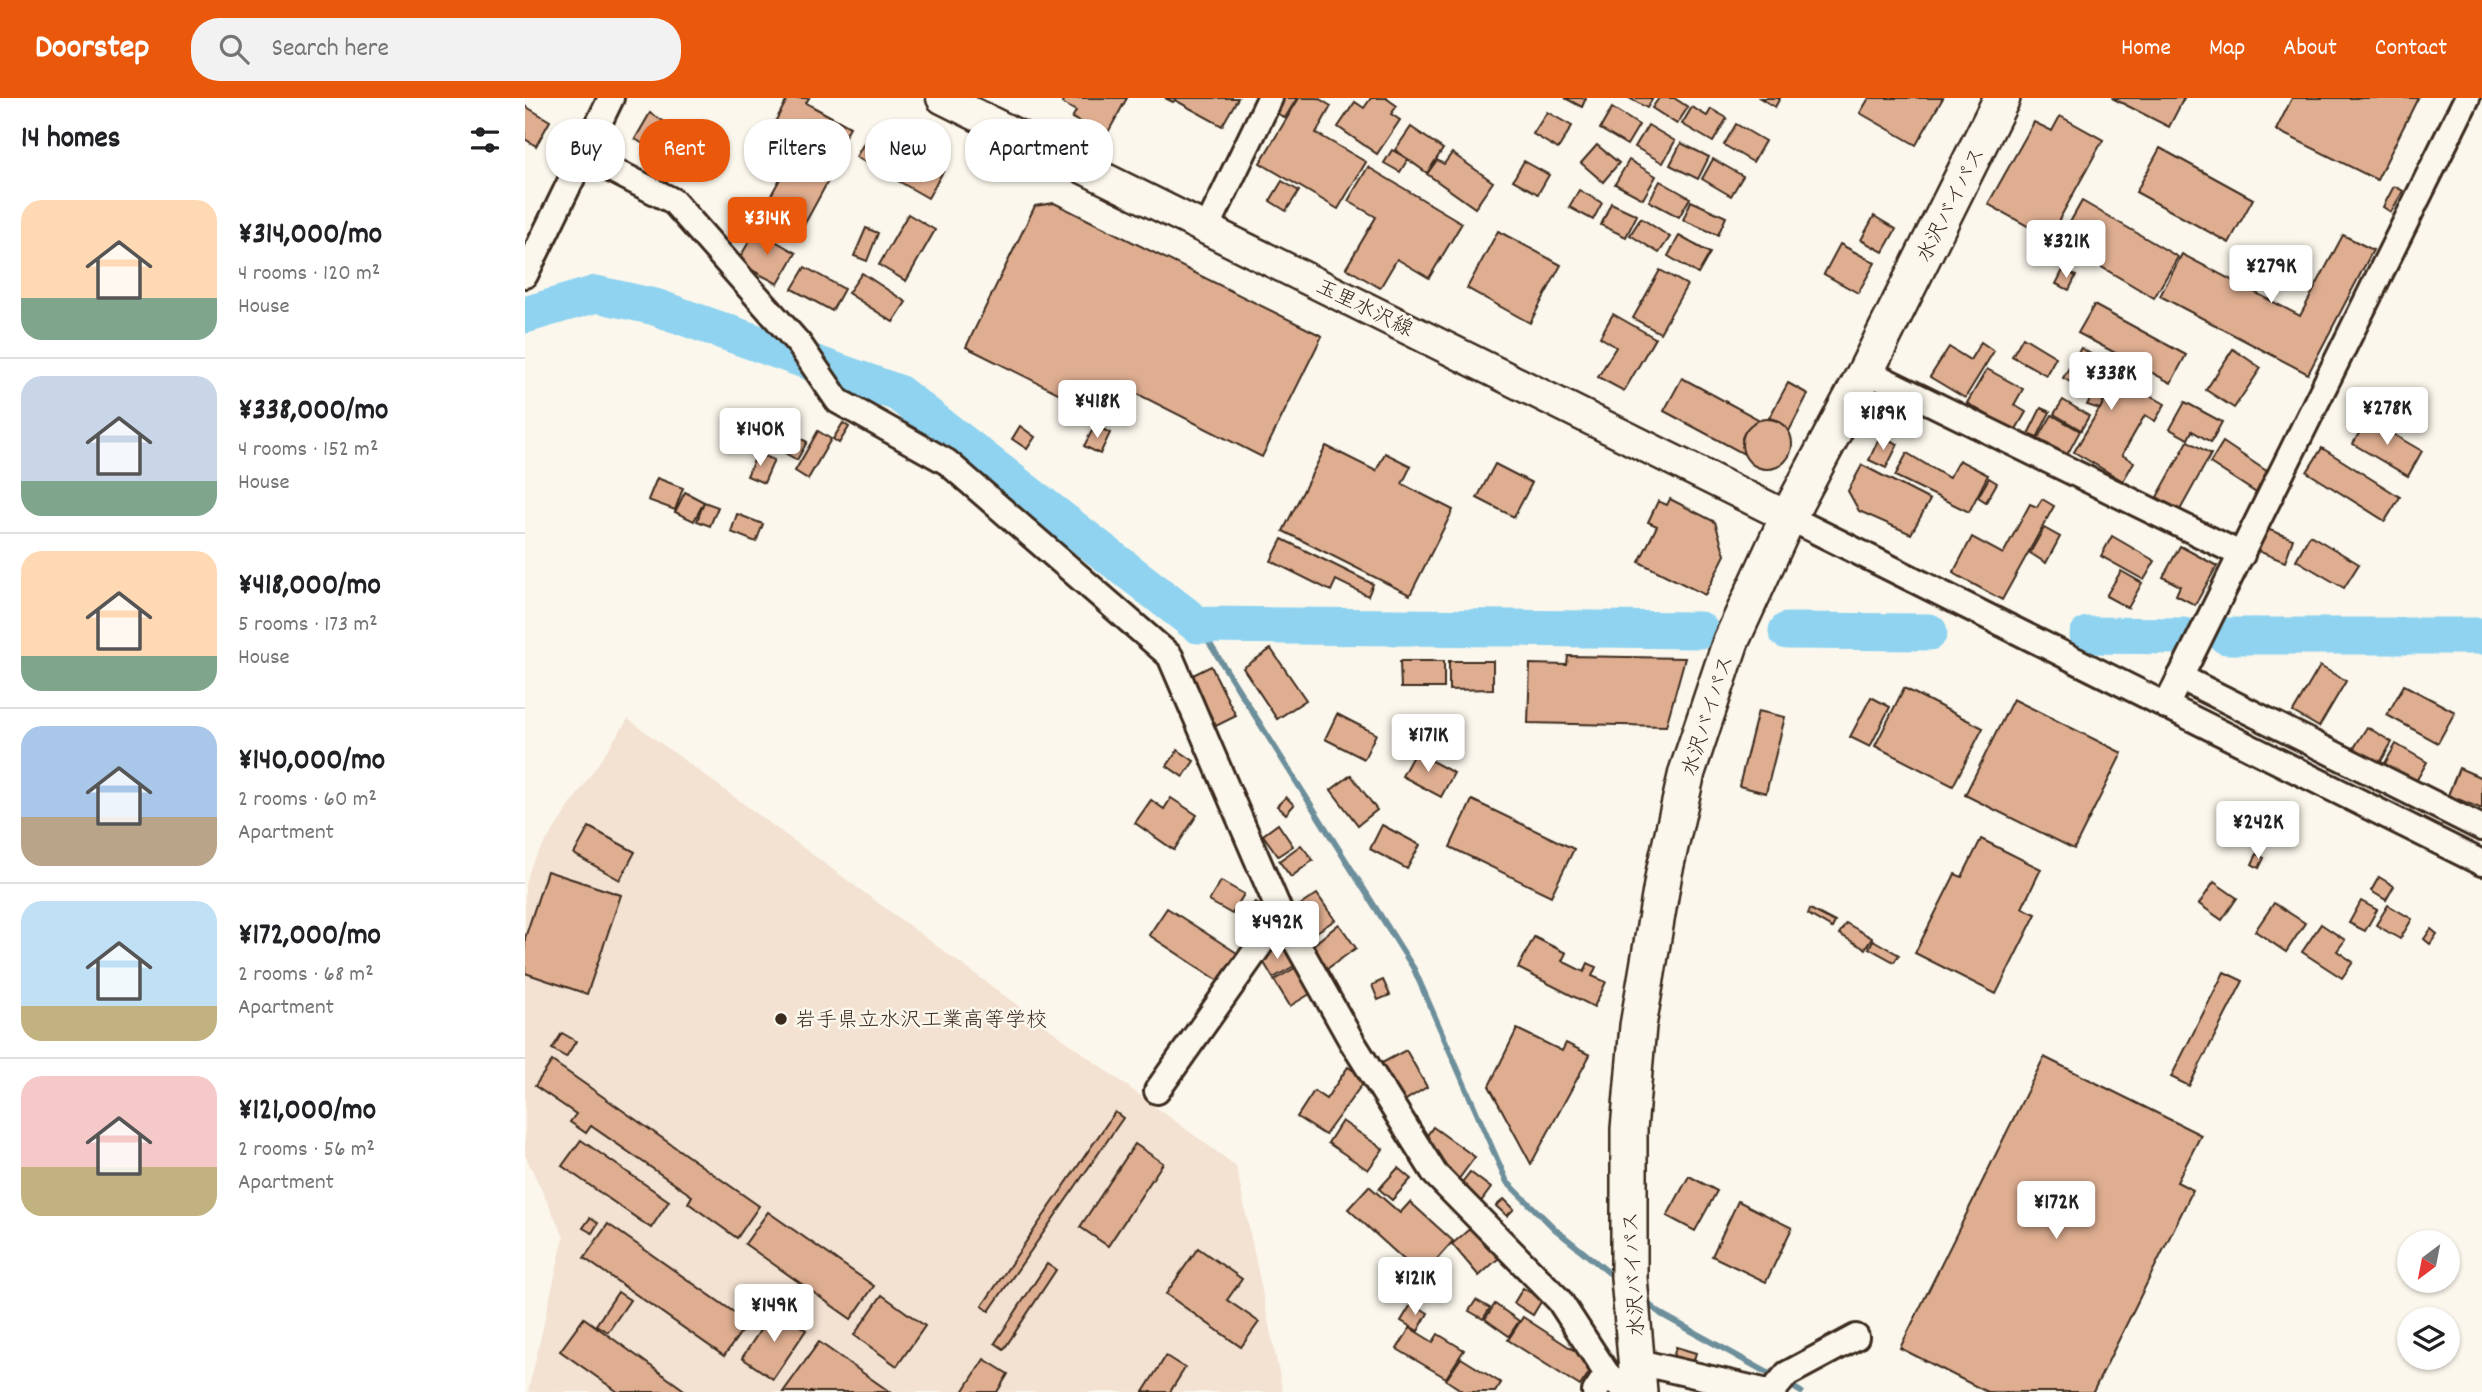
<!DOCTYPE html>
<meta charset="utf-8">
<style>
body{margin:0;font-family:Dekko,"Klee One",sans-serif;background:#f2f2f2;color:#202124;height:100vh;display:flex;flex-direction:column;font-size:26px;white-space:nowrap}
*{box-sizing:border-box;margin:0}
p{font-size:23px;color:#757577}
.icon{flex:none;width:38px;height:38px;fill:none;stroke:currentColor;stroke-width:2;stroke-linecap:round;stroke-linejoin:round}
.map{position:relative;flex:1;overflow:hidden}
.details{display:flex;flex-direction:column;background:#fff;width:525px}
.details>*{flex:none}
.guide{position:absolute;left:21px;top:21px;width:665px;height:63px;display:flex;gap:14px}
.needle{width:46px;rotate:212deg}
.fabs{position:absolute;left:1872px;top:1132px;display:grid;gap:14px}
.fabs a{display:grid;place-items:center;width:63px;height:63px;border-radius:50%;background:#fff;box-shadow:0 2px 5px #0004;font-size:35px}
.price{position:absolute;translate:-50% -60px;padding:0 16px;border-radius:7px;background:#fff;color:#222;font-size:23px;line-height:46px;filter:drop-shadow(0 2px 4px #0008)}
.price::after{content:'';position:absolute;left:50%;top:42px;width:21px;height:16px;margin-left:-10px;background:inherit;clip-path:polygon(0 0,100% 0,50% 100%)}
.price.selected{background:#ea580c;color:#fff}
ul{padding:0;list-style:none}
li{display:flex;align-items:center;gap:21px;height:175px;padding:0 21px}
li+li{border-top:2px solid #e0e0e0}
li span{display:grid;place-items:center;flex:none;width:196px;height:140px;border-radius:21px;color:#555}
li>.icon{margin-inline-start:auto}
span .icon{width:84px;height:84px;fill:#fffc;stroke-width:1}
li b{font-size:30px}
h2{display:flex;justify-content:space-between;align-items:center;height:84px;padding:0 21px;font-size:30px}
.tag{padding:0 24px;border-radius:28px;background:#fff;box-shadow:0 2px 5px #0004;font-size:24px;line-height:63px}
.tag.selected{background:#ea580c;color:#fff}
header{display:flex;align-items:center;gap:42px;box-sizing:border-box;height:98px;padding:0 35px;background:#ea580c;color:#fff}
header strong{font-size:33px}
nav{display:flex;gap:38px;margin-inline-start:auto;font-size:24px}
.search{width:490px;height:63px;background:#f2f2f2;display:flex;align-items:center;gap:18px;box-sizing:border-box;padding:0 24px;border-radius:28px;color:#757577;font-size:26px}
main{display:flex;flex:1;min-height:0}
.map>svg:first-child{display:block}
.built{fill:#f3e1d1}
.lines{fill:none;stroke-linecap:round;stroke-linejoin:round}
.stream{stroke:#6d8f9c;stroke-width:6}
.river{stroke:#8fd3f0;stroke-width:37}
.building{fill:#dfae91;stroke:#3b2a1e;stroke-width:2}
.minor-casing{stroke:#3b2a1e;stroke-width:30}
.major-casing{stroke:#3b2a1e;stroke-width:35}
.highway-casing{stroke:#3b2a1e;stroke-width:40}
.minor{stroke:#fbf7ec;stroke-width:24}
.major{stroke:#fbf7ec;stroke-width:30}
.highway{stroke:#fbf7ec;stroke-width:35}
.poi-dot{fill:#3b2a1e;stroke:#fbf7ec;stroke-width:2.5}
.labels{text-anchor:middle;stroke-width:5;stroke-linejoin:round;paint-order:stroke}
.street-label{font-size:21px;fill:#3b2a1e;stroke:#fbf7ec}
.poi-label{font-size:21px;fill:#3b2a1e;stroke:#fbf7ec;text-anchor:start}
</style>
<header>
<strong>Doorstep</strong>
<div class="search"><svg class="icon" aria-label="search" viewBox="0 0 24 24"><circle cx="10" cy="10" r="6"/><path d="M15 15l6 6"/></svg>Search here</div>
<nav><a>Home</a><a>Map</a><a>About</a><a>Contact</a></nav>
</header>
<main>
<section class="details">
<h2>14 homes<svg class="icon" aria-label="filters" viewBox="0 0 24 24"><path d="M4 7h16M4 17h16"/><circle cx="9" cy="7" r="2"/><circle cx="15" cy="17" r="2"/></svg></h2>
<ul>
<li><span style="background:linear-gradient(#ffd9b3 70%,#7fa58c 0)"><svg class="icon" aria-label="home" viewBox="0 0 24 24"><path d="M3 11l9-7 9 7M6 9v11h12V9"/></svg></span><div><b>¥314,000/mo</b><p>4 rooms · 120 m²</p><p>House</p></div></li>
<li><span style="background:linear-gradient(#c9d6e8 75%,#7fa58c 0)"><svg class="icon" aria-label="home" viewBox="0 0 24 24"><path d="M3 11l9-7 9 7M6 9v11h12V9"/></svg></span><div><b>¥338,000/mo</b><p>4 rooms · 152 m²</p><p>House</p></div></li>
<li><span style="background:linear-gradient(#ffd9b3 75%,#7fa58c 0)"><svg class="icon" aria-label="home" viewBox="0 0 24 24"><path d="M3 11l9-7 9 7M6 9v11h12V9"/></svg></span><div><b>¥418,000/mo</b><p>5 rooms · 173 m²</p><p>House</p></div></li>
<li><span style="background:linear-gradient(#a9c7e8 65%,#b9a48a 0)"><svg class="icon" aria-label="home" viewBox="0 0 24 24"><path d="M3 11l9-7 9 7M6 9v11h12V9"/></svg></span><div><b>¥140,000/mo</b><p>2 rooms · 60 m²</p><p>Apartment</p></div></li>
<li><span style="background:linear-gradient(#bfe0f5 75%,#c2b280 0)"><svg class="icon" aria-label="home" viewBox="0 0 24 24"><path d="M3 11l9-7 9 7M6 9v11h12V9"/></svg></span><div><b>¥172,000/mo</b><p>2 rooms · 68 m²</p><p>Apartment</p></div></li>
<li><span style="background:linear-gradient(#f6c9c9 65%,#c2b280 0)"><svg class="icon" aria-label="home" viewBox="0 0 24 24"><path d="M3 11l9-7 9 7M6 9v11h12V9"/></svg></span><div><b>¥121,000/mo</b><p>2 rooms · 56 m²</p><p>Apartment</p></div></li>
</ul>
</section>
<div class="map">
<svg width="1957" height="1294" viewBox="0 0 1957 1294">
<rect width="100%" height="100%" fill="#fbf7ec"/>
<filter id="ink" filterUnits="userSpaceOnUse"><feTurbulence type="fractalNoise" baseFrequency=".0143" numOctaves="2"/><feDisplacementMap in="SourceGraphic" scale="14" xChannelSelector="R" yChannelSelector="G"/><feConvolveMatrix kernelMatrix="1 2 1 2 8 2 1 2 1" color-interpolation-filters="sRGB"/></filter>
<g filter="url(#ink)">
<polygon class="built" points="103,621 711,1068 758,1294 3,1294 39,1139 0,1057 0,786 8,763"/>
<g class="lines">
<g class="stream">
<polyline points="673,527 889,871 982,1084 1031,1132 1093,1182"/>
<polyline points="1118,1202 1136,1216 1250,1279"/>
<polyline points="1263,1286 1276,1294"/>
</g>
<g class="river">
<polyline points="0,217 71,196 130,209 373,295 673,527 1175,532"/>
<polyline points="1262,533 1404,534"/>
<polyline points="1563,537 1659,538"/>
<polyline points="1701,538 1957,538"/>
</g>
</g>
<g class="building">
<polygon points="263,0 284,0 281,5 325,29 313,50 319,54 278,129 240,108 272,50 244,35"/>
<polygon points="539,0 602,0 581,38 547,20 551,13 537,5"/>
<polygon points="640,0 713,0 697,28 650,2 648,4"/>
<polygon points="758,0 772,0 760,20 750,14"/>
<polygon points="774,0 793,0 806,8 791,35 841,64 813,111 735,65"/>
<polygon points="846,0 861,0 872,8 866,16 875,22 852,56 813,29 830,4 839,10"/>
<polygon points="1040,0 1061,0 1057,9"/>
<polygon points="1104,0 1128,0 1122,10"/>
<polygon points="1134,0 1149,0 1163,9 1152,26 1127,10"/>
<polygon points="1235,0 1255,0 1250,9"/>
<polygon points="1344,0 1418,0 1391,47 1335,15"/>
<polygon points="1587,0 1659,0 1644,29"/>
<polygon points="1767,0 1893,0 1852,82 1751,32"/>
<polygon points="0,8 25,23 11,48 0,41"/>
<polygon points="1167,9 1182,18 1186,11 1202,20 1188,44 1157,26"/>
<polygon points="1087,10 1114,27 1102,47 1075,31"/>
<polygon points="1022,14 1047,28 1033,51 1008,36"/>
<polygon points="125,15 188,53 172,78 110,41"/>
<polygon points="1535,18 1578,42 1524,140 1463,106 1509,24 1527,33"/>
<polygon points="1211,26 1240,43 1228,64 1199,47"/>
<polygon points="1123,27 1150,43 1138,65 1110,49"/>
<polygon points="886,29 918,51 902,75 870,52"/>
<polygon points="347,31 419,72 403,100 331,59"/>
<polygon points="1156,45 1184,59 1173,81 1145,67"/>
<polygon points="1072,47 1094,65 1078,84 1056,65"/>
<polygon points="1635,50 1728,101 1704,145 1611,94"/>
<polygon points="867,52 883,61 875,74 859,65"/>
<polygon points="927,55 968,84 950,110 902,76 912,62 919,66"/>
<polygon points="1188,61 1218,78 1206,98 1177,81"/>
<polygon points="1104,62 1131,78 1118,101 1090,86"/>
<polygon points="999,63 1024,77 1013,96 988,82"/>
<polygon points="843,69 937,125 904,180 872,161 855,190 821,170 851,119 823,103"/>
<polygon points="757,83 774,93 761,113 745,103"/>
<polygon points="1135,83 1165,100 1154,119 1124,103"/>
<polygon points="1869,88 1878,93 1866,114 1858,109"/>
<polygon points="1054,92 1077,105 1068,122 1044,109"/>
<polygon points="1166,103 1201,119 1193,137 1158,122"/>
<polygon points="1557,103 1653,159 1629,200 1534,144"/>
<polygon points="529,105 797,238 737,359 599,289 583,320 441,249 510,108"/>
<polygon points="1086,105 1112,117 1101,139 1076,127"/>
<polygon points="383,116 410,132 381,183 354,167"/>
<polygon points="1349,118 1371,131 1358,154 1336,142"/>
<polygon points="1116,120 1145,139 1134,155 1105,137"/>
<polygon points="341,130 353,135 342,163 329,158"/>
<polygon points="231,132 271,155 253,186 212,164"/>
<polygon points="973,133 1036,167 1005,225 942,190"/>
<polygon points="1818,137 1848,152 1783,276 1635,198 1657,156 1775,218"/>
<polygon points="1154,138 1185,155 1173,176 1143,158"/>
<polygon points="1315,146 1350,165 1333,195 1299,176"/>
<polygon points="280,169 319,191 307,213 267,191"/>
<polygon points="1135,172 1162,187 1135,235 1108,220"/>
<polygon points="1538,172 1551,178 1544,192 1531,186"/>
<polygon points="337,175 381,204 368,224 323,195"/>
<polygon points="1569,207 1661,257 1646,285 1553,235"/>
<polygon points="1088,216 1130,240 1099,293 1073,279 1091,249 1075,239"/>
<polygon points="1498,239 1531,259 1521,277 1487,258"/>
<polygon points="1456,244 1469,253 1440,300 1405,279 1424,249 1445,262"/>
<polygon points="1556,250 1579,264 1583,257 1602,268 1595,280 1640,306 1630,323 1620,317 1597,357 1609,364 1598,383 1549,354 1579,303 1538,280"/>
<polygon points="1708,251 1736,270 1709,310 1681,292"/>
<polygon points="1462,271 1498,291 1489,307 1501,314 1490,333 1442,305"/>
<polygon points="1157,280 1235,322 1221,332 1217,340 1219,356 1139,313"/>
<polygon points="1263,285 1283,296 1264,333 1254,323 1244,320"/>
<polygon points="1567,297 1579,302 1575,311 1562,307"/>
<polygon points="1538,302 1564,318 1556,332 1529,316"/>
<polygon points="1660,304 1697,324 1686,344 1667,333 1663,341 1645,331"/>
<polygon points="1516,310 1525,314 1512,340 1503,336"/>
<polygon points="242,311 276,330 271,338 282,344 272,362 227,336"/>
<polygon points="1527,317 1555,333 1542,357 1513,341"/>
<circle cx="1242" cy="346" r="25"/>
<polygon points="1842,321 1897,353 1883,378 1828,346"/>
<polygon points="318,325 324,329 314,345 308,341"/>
<polygon points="570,327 585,335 575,356 559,348"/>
<polygon points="495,328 510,339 502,351 487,341"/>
<polygon points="293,333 306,341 283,381 270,373"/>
<polygon points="1355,338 1373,346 1361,370 1344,362"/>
<polygon points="1663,343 1686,356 1655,412 1632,399"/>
<polygon points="1698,344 1746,376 1733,396 1685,365"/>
<polygon points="801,348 851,373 860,355 886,368 877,386 928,412 885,497 758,433"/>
<polygon points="1797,350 1875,399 1860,423 1782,374"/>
<polygon points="232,355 249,362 239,385 222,378"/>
<polygon points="1382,355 1424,380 1434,362 1463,377 1444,414 1370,378"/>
<polygon points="970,366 1007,385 989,419 952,400"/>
<polygon points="1337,367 1405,402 1386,436 1334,413 1323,393"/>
<polygon points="132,380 158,390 150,412 123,402"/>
<polygon points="1464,380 1472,385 1461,404 1453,399"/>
<polygon points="160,394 179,404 169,423 150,414"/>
<polygon points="1145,401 1190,424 1200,457 1180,497 1114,464 1132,428 1123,424 1133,403 1142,407"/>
<polygon points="1517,401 1529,408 1477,502 1428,475 1447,439 1478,456 1505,406 1512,409"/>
<polygon points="179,404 193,409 185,428 172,423"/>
<polygon points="212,416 238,426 231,444 206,434"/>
<polygon points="1519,430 1535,439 1521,465 1505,455"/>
<polygon points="1742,431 1768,441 1760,464 1733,453"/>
<polygon points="1785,437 1834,466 1819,490 1771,462"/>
<polygon points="1587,438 1630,463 1619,482 1576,458"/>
<polygon points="757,441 848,486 843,498 811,482 806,493 746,463"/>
<polygon points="1655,448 1692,468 1670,507 1651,497 1655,488 1638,479"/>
<polygon points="1596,473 1617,485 1603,510 1581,498"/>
<polygon points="746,551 781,602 752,621 718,570"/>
<polygon points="1043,558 1160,560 1141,628 1003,625 1005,566 1042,567"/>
<polygon points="875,563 919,563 919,590 876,590"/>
<polygon points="924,563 968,563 968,591 924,592"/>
<polygon points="686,568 711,618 691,628 666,578"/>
<polygon points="1795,568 1821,583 1794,629 1768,614"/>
<polygon points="1879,587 1930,614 1913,645 1862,617"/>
<polygon points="1379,590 1458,630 1428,688 1350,648"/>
<polygon points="1346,599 1365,609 1345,649 1325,639"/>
<polygon points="1488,601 1597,655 1549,751 1440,697"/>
<polygon points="1233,613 1260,619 1241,695 1214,688"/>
<polygon points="812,616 851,636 839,661 800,641"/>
<polygon points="1842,629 1867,644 1855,665 1829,650"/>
<polygon points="1871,646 1902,664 1890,685 1859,667"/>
<polygon points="653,652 669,663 658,679 642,668"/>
<polygon points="890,654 929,675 916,699 877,678"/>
<polygon points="1934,670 1957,680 1957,711 1923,697"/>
<polygon points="826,677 852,712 833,727 806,692"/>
<polygon points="761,699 769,707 761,716 752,708"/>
<polygon points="646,700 672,717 649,752 610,725 626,702 639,711"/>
<polygon points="947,702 1049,751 1026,798 925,749"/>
<polygon points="753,726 768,748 753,758 738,737"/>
<polygon points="857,727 895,747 882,771 845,751"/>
<polygon points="64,729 110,754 95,782 49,756"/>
<polygon points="1456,741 1516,771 1497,810 1511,816 1471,896 1390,855 1430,776 1437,779"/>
<polygon points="776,747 788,762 766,779 754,763"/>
<polygon points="1732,756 1739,760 1734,770 1727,766"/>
<polygon points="22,773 96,797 62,896 0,875 0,840"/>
<polygon points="1854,779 1869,788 1861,802 1846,793"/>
<polygon points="696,783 719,796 707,816 684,803"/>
<polygon points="1689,784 1712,800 1697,822 1674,806"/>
<polygon points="792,796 810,822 784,839 766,813"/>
<polygon points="1836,803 1852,812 1840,833 1824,825"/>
<polygon points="730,804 744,815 734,828 719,817"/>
<polygon points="1749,805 1780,825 1761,854 1730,833"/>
<polygon points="1863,807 1887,821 1875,841 1851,827"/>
<polygon points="642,810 712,855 694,883 624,837"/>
<polygon points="1285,811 1310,824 1307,830 1283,816"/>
<polygon points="1321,825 1347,840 1340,851 1314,836"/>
<polygon points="814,826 831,850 799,873 783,851"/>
<polygon points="1796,826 1820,842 1812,853 1828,864 1817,880 1777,854"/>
<polygon points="1906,831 1912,836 1905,846 1899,841"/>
<polygon points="1009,839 1041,855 1037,863 1059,874 1063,865 1071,869 1067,878 1081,884 1069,909 993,870"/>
<polygon points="1348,842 1374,857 1369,864 1344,850"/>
<polygon points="756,846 769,868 748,880 735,858"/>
<polygon points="770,870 785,896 765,908 749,882"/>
<polygon points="1699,874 1718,883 1664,988 1646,979"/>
<polygon points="858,882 865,897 853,902 847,887"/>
<polygon points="992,931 1037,953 1041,945 1065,957 1006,1066 964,988"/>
<polygon points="37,935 51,943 41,959 27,951"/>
<polygon points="881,952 902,989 879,1003 857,965"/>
<polygon points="1519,959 1676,1037 1652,1084 1668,1092 1568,1294 1462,1294 1375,1250"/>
<polygon points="27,963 234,1108 212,1140 163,1105 167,1098 66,1028 61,1035 45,1024 51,1016 10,988"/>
<polygon points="823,969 841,981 800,1037 772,1019 789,993 801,1001"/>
<polygon points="590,1014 598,1020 464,1213 457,1208"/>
<polygon points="817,1023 858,1051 843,1072 803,1045"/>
<polygon points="908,1029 950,1059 933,1082 892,1052"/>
<polygon points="56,1042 144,1103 126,1130 37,1068"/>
<polygon points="610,1046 638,1065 583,1148 555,1129"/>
<polygon points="873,1070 886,1081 867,1102 854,1091"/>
<polygon points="945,1074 966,1090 952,1109 931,1092"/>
<polygon points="1164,1078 1192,1093 1170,1133 1142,1118"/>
<polygon points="844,1088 875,1115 885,1104 928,1143 897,1178 823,1111"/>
<polygon points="979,1101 989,1111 982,1118 971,1108"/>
<polygon points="1213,1103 1267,1130 1241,1184 1187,1158"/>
<polygon points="243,1114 349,1188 326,1221 220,1146"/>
<polygon points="65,1120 73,1125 67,1135 58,1130"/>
<polygon points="83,1126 223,1224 199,1258 59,1160"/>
<polygon points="948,1128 975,1159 954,1178 927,1146"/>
<polygon points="673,1150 717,1181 702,1202 734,1224 716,1249 641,1196"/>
<polygon points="522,1166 531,1172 479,1251 470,1245"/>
<polygon points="998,1190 1017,1202 1008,1217 989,1205"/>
<polygon points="93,1194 105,1202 83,1234 71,1227"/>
<polygon points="357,1197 400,1228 372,1268 329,1237"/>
<polygon points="951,1202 965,1210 958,1221 944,1213"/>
<polygon points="887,1205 903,1215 893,1233 876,1223"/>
<polygon points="970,1206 994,1223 984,1238 960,1221"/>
<polygon points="249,1211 281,1232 248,1281 217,1260"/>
<polygon points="998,1219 1070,1266 1055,1288 983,1242"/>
<polygon points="59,1220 162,1294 93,1294 35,1253"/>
<polygon points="885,1230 908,1244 913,1236 939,1252 921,1280 872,1251"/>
<polygon points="294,1244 365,1294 258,1294"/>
<polygon points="1151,1249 1171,1255 1166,1272 1146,1267"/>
<polygon points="641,1258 660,1270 645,1294 618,1294"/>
<polygon points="936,1260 976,1285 970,1294 939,1294 921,1282"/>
<polygon points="459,1261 483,1276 472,1294 438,1294"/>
</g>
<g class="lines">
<g class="minor-casing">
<g id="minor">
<polyline points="60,58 148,103 274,246 313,303 422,364 645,558 756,817 826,942 910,1076 1034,1202 1082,1276 1102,1294"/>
<polyline points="682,130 745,0"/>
<polyline points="0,177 86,0"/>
<polyline points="1341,273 1717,457"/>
<polyline points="1263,419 1957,765"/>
<polyline points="1655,579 1957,730"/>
<polyline points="1641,608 1942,0"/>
<polyline points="632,993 756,817"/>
<polyline points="1113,1264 1243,1294"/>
<polyline points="1070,1294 1082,1276"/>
<polyline points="1247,1294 1262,1276 1331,1239"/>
</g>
</g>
<g class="major-casing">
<polyline id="major" points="417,0 1263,419"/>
</g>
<g class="highway-casing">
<polyline id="highway" points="1114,1294 1104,1180 1104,1031 1113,928 1139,775 1162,674 1206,543 1263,419 1341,273 1477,0"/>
</g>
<use href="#minor" class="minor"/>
<use href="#major" class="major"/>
<use href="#highway" class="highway"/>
</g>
</g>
<circle class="poi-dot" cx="256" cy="921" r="7"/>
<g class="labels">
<g class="street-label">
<text transform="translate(1425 106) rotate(-63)" y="7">水沢バイパス</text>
<text transform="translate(840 209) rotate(26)" y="7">玉里水沢線</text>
<text transform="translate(1182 617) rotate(-72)" y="7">水沢バイパス</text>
<text transform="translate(1108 1176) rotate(-93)" y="7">水沢バイパス</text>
</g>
<g class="poi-label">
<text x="270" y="928">岩手県立水沢工業高等学校</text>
</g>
</g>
</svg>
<div class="fabs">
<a><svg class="needle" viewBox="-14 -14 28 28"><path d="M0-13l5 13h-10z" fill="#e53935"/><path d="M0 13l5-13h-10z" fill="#757577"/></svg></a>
<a><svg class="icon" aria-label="layers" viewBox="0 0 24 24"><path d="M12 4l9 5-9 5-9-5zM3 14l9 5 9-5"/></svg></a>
</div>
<b class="price selected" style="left:242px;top:159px">¥314K</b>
<b class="price" style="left:1541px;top:182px">¥321K</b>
<b class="price" style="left:1746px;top:207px">¥279K</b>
<b class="price" style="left:1586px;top:314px">¥338K</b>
<b class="price" style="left:572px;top:342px">¥418K</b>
<b class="price" style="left:1862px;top:349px">¥278K</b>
<b class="price" style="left:1358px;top:354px">¥189K</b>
<b class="price" style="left:235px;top:370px">¥140K</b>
<b class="price" style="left:903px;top:676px">¥171K</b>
<b class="price" style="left:1733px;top:763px">¥242K</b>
<b class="price" style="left:752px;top:863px">¥492K</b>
<b class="price" style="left:1531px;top:1143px">¥172K</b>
<b class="price" style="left:890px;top:1219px">¥121K</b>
<b class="price" style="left:249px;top:1246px">¥149K</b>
<div class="guide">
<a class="tag">Buy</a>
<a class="tag selected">Rent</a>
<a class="tag">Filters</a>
<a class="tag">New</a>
<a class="tag">Apartment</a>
</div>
</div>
</main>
